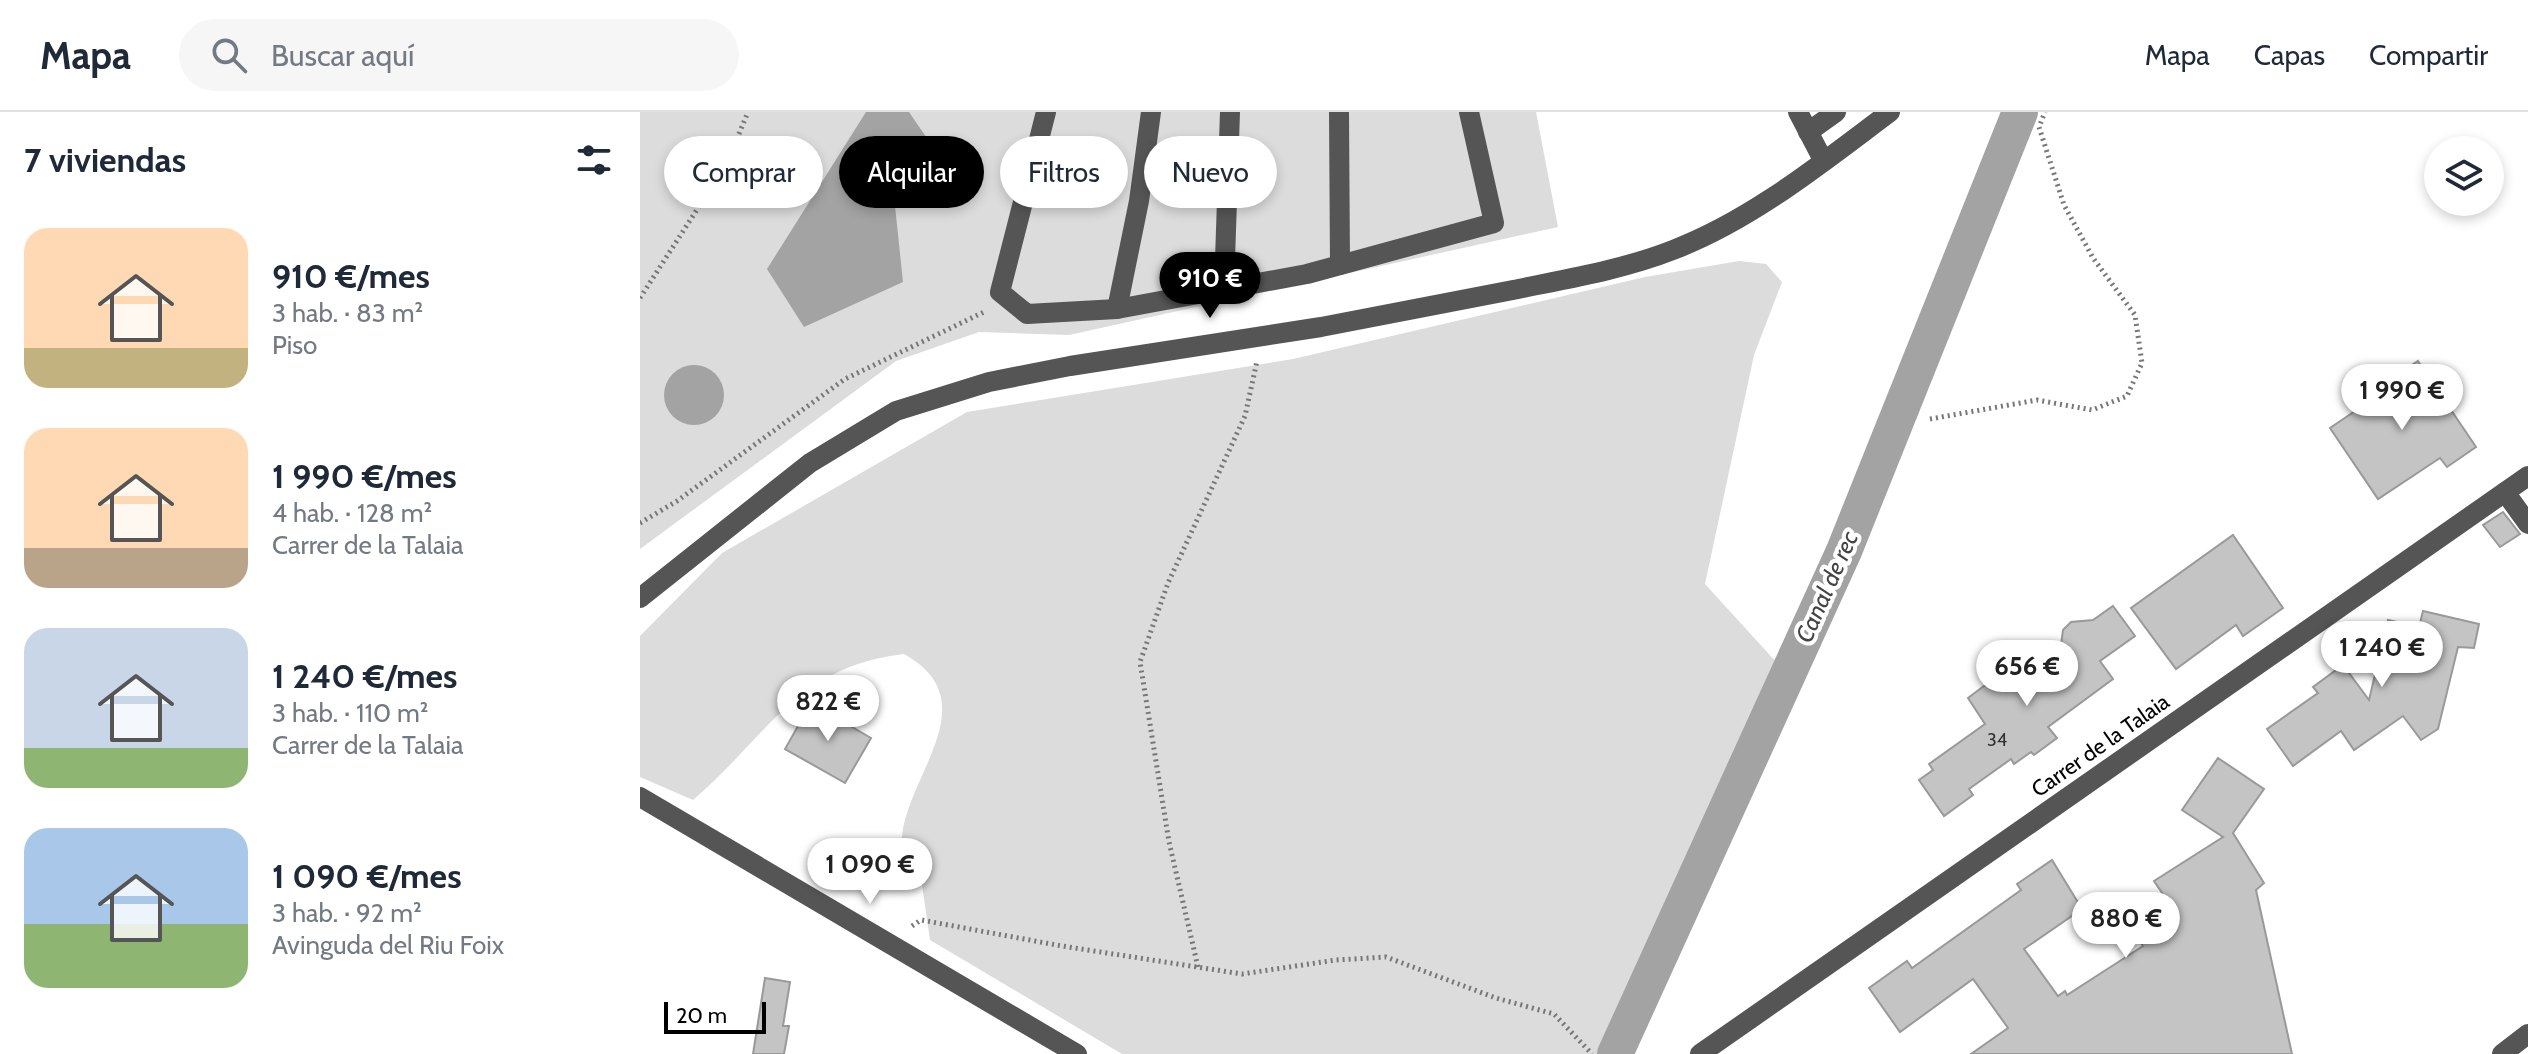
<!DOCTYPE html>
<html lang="es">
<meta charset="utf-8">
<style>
body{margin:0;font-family:Cabin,sans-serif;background:#f6f6f7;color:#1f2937;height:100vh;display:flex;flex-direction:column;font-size:30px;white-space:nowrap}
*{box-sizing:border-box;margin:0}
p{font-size:26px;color:#747a83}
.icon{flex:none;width:44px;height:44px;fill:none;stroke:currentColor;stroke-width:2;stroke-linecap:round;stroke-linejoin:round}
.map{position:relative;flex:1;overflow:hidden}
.side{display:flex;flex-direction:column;background:#fff;width:640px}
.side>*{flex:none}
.banner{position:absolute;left:24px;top:24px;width:760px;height:72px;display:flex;gap:16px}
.controls{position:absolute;left:1784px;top:24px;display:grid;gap:16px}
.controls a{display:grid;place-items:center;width:80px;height:80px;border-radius:50%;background:#fff;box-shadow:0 4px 12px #0003;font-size:40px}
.scale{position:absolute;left:24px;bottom:20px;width:102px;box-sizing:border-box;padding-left:8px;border:4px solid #000;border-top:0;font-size:22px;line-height:28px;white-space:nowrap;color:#000;-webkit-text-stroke:6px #fff;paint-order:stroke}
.price{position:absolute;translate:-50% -68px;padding:0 18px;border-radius:28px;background:#fff;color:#222;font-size:26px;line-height:52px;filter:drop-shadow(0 2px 4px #0008)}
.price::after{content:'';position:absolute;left:50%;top:48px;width:24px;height:18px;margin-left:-12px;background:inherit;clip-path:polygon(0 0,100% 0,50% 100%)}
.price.active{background:#000;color:#fff}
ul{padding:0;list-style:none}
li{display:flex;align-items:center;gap:24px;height:200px;padding:0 24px}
li span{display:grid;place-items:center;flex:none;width:224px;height:160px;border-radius:24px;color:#555}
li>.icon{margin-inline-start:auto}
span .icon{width:96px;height:96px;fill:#fffc;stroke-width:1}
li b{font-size:34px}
h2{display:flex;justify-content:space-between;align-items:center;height:96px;padding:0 24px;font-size:34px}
.tag{padding:0 28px;border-radius:36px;background:#fff;box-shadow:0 4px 12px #0003;font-size:28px;line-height:72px}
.tag.active{background:#000;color:#fff}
header{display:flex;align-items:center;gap:48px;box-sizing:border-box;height:112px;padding:0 40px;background:#fff;border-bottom:2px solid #e0e1e3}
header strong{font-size:38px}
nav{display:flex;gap:44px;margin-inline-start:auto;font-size:28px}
.search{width:560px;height:72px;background:#f6f6f7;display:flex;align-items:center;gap:20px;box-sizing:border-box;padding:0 28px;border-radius:44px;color:#747a83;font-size:30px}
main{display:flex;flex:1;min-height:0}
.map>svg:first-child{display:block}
.green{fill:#dcdcdc}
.water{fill:#a3a3a3}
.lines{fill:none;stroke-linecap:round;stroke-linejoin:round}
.canal{stroke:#a3a3a3;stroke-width:36}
.building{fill:#c4c4c4;stroke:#999;stroke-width:2}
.path{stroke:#777;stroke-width:5;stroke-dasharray:2 4;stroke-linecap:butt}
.minor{stroke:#555;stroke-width:20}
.labels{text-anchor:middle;stroke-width:8;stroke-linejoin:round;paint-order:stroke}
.number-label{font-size:18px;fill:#313131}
.street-label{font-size:22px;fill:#000;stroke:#fff}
.water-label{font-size:24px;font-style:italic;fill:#444;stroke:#fff}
</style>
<header>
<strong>Mapa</strong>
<div class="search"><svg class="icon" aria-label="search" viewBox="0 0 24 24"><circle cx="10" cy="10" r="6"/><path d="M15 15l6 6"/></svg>Buscar aquí</div>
<nav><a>Mapa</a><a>Capas</a><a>Compartir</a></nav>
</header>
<main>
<section class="side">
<h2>7 viviendas<svg class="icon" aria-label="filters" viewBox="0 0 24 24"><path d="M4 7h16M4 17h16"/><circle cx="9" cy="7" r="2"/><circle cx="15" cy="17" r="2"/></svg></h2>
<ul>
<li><span style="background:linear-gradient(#ffd9b3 75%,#c2b280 0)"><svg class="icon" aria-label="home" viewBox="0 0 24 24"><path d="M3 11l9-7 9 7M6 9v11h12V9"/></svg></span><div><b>910 €/mes</b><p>3 hab. · 83 m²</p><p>Piso</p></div></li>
<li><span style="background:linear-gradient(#ffd9b3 75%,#b9a48a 0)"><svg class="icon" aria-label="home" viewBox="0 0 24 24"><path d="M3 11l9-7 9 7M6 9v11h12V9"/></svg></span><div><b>1 990 €/mes</b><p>4 hab. · 128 m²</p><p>Carrer de la Talaia</p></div></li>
<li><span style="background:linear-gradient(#c9d6e8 75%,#8fb573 0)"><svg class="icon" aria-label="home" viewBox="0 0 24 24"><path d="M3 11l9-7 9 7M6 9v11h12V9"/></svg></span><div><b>1 240 €/mes</b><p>3 hab. · 110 m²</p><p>Carrer de la Talaia</p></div></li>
<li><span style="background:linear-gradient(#a9c7e8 60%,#8fb573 0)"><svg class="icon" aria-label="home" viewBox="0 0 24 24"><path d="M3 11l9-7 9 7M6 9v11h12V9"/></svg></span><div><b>1 090 €/mes</b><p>3 hab. · 92 m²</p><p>Avinguda del Riu Foix</p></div></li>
</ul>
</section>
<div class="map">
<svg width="1888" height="942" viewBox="0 0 1888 942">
<rect width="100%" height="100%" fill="#fff"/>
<g class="green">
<polygon points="0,0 896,0 918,115 429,223 339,220 256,249 0,437"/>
<path d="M 1099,149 L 1126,152 L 1142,170 L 1114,243 L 1065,472 L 1148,563 L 992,942 L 482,942 L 290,828 L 281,766 L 263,749 C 263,741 261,732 262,724 C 268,662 348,589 264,542 C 156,554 126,626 53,688 L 0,665 L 0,524 L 82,441 L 327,300 L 653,247 L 1005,165 Z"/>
</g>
<g class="water">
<polygon points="226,0 269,0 295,38 268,64 274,73 267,92 255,94 263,170 164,215 127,157"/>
<circle cx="54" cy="283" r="30"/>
</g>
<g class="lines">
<polyline class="canal" points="975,942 1204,439 1380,0"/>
</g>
<g class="building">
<polygon points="1778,249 1836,335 1807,355 1800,346 1738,387 1690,316 1752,274 1748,269"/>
<polygon points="1863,400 1880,422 1860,435 1843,413"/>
<polygon points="1593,423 1643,496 1603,524 1596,513 1536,557 1491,496"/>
<polygon points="1473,494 1495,524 1460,549 1473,567 1408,615 1417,626 1394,643 1391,640 1374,652 1371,647 1329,677 1333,683 1304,704 1279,668 1293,658 1289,652 1345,612 1328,586 1372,553 1380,564 1421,533 1423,518 1431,510 1453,508"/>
<polygon points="1783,499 1839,512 1834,536 1818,535 1798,617 1781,628 1763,604 1714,638 1701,619 1653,654 1627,617 1678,581 1673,575 1703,553 1729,588 1748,508 1779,515"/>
<polygon points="171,591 231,626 205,671 145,637"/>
<polygon points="1578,646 1624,677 1593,721 1624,771 1616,778 1652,942 1331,942 1368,916 1333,867 1260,920 1229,876 1267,849 1272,856 1381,778 1377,772 1412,748 1442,797 1384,837 1418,884 1425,879 1427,883 1503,834 1498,827 1535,800 1514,769 1583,725 1542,698"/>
<polygon points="125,866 150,870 143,914 149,914 144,942 113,942"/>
</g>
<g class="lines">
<g class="path">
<polyline points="0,186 87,51 108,0"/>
<polyline points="1290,307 1397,288 1452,298 1487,284 1502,251 1495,203 1453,146 1424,93 1399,15 1405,0"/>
<polyline points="0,411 37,389 205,267 346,199"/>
<polyline points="272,814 281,808 422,834 602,862 696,848 746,845 856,886 914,902 952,942"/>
<polyline points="558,855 529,730 500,550 528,471 605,304 617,249"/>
</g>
<g class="minor">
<polyline points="406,0 360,180 387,202 477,197 667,162 854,111 829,0"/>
<polyline points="699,0 700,153"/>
<polyline points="1158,0 1183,48"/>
<polyline points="1168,20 1196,0"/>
<polyline points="584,177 590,0"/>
<polyline points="477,197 499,89 511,0"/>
<polyline points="1865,380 1888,412"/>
<path d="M 0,486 L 170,351 L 256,299 L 349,270 L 430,254 L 681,215 L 873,178 C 926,167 982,158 1033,138 C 1112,108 1183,50 1250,0"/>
<polyline points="0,685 437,942"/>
<polyline points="1060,942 1888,364"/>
<polyline points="1862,942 1888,922"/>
</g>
</g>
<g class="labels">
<g class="number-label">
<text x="1357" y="634">34</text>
</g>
<g class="street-label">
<text transform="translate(1460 633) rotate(-35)" y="8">Carrer de la Talaia</text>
</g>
<g class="water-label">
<text transform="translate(1187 475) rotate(-66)" y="8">Canal de rec</text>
</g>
</g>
</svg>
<div class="controls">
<a><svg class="icon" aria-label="layers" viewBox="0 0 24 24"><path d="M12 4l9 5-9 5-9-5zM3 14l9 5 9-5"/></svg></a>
</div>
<div class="scale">20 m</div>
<b class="price active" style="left:570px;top:208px">910 €</b>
<b class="price" style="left:1762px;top:320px">1 990 €</b>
<b class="price" style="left:1742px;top:577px">1 240 €</b>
<b class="price" style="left:1387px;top:596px">656 €</b>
<b class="price" style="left:188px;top:631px">822 €</b>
<b class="price" style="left:230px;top:794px">1 090 €</b>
<b class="price" style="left:1486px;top:848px">880 €</b>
<div class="banner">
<a class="tag">Comprar</a>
<a class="tag active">Alquilar</a>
<a class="tag">Filtros</a>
<a class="tag">Nuevo</a>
</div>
</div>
</main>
